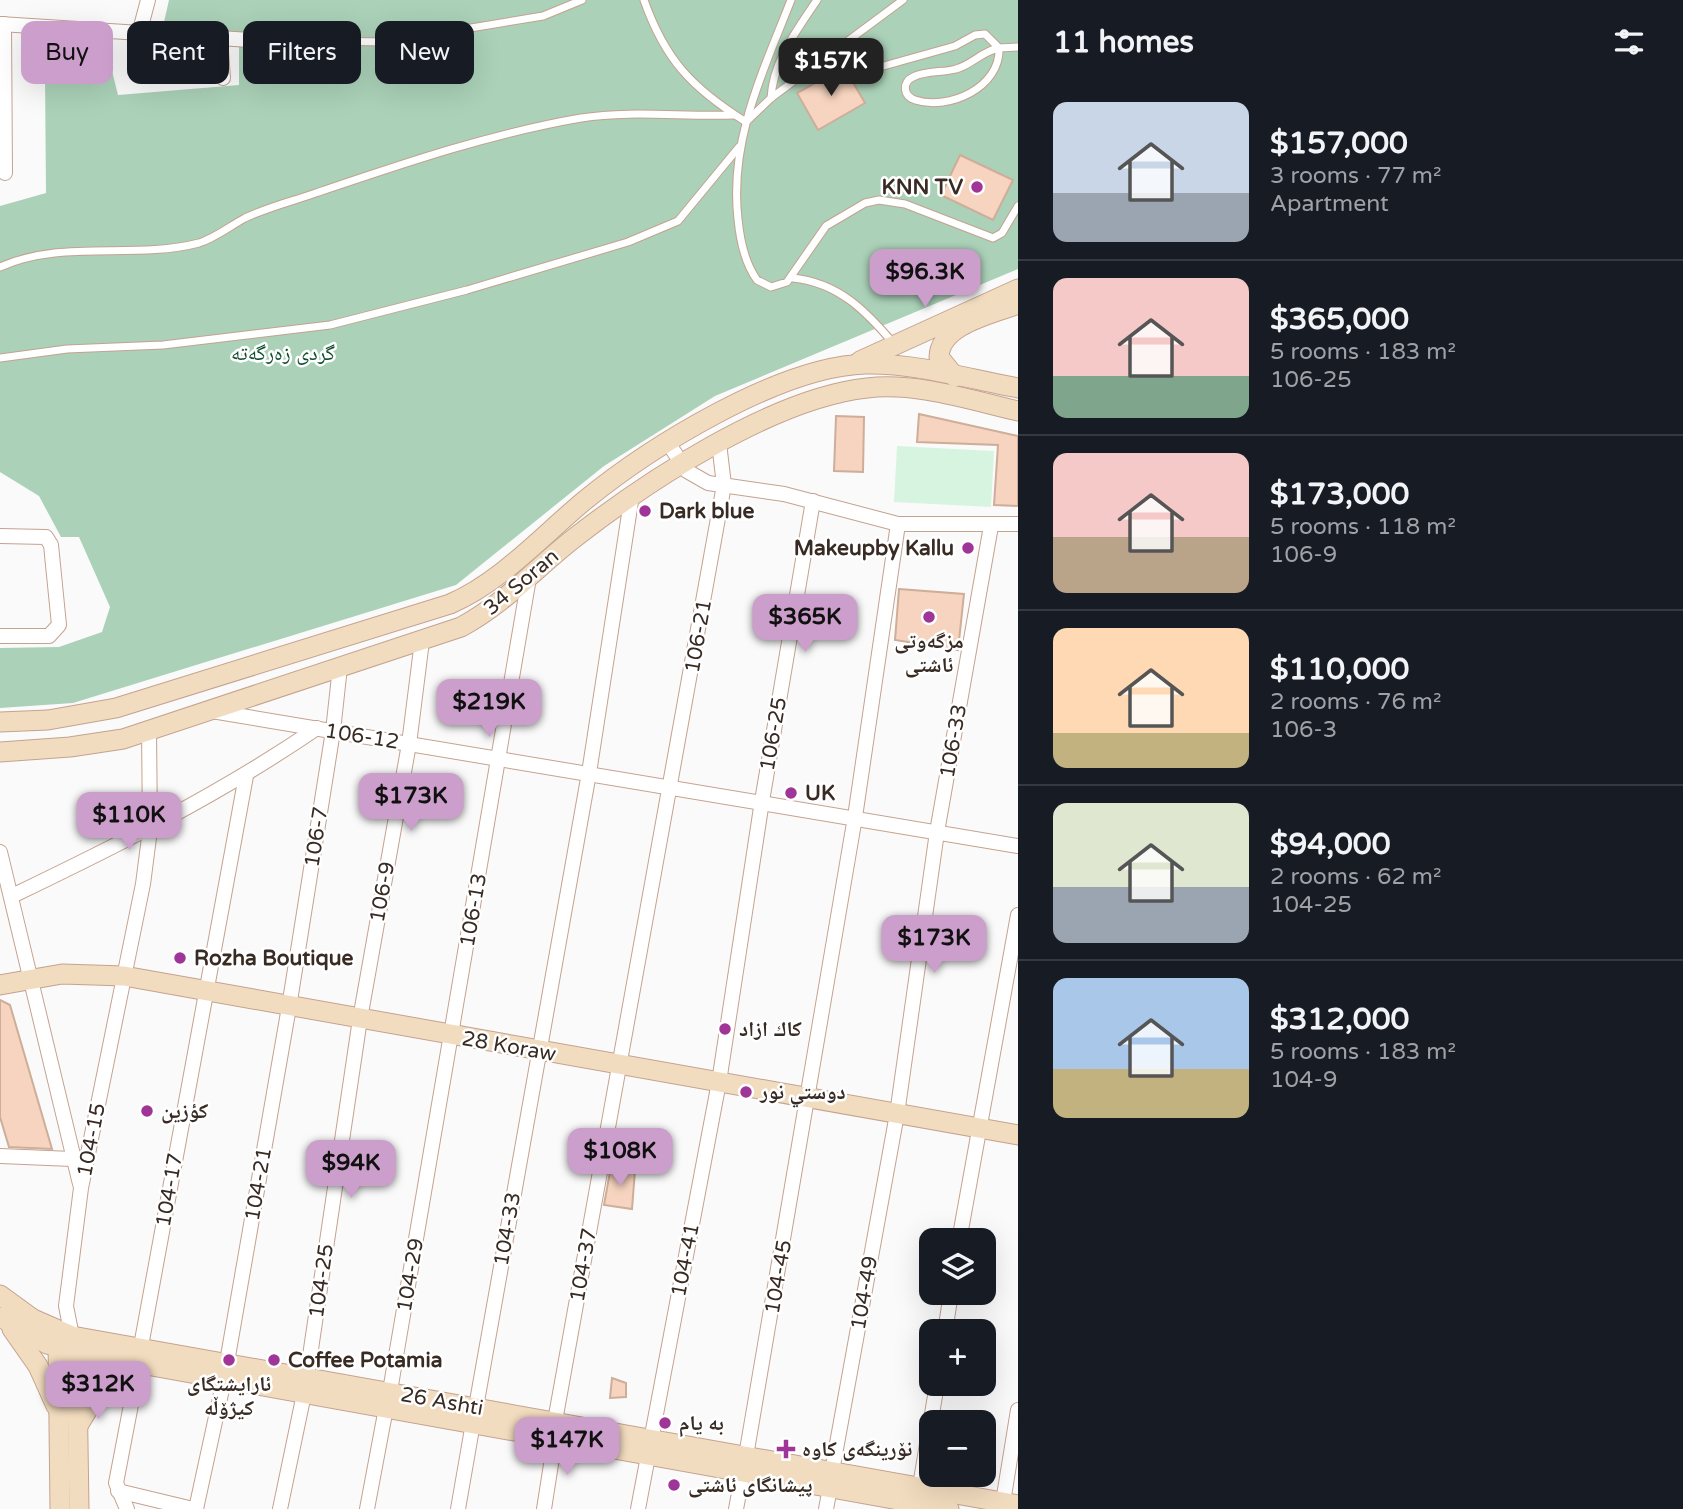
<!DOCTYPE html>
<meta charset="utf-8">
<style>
body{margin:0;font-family:"Varela Round","Noto Naskh Arabic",sans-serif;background:#242831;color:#f1f3f6;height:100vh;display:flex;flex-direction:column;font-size:26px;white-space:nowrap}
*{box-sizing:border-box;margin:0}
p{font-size:23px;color:#9ea1a6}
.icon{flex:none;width:38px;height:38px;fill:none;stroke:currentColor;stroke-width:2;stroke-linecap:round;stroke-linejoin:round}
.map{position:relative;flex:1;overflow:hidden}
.details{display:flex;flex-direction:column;background:#171b24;width:665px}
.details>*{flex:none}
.top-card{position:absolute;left:21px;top:21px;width:665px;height:63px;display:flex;gap:14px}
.fabs{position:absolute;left:919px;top:1228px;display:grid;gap:14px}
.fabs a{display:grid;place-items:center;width:77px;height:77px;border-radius:14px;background:#171b24;box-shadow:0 7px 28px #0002;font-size:35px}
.price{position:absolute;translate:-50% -60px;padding:0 16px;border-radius:14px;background:#cc9ecb;color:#111;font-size:23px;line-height:46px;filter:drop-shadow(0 2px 4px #0008)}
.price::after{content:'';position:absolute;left:50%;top:42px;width:21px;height:16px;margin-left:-10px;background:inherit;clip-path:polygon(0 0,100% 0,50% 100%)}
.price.active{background:#222;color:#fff}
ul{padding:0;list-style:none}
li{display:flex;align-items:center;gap:21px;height:175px;padding:0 35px}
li+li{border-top:2px solid #363941}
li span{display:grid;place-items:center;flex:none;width:196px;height:140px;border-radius:14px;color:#555}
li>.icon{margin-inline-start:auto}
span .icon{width:84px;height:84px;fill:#fffc;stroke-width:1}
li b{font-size:30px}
h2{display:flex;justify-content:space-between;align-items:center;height:84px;padding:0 35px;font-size:30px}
.chip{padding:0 24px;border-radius:14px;background:#171b24;box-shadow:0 7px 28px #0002;font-size:24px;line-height:63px}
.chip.active{background:#cc9ecb;color:#111}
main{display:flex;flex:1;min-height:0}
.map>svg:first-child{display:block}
.green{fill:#d7f4e0}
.forest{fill:#abd1b8}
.building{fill:#f6d4bf;stroke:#cead99;stroke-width:2}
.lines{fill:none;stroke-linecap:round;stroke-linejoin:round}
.lane-casing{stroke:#c4a290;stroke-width:9}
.street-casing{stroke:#c4a290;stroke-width:16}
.secondary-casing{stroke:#c4a290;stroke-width:21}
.lane{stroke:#fff;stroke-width:7}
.street{stroke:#fff;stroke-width:14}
.secondary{stroke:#f2dcbf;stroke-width:19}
.poi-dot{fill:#9f3597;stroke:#fff;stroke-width:2.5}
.labels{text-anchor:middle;stroke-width:5;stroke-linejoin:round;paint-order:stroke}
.poi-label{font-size:21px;font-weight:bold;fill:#382b24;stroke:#fff;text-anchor:start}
.park-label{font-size:21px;fill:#0f4e2e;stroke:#fff}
.street-label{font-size:21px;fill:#382b24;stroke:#fff}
</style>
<main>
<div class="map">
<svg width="1018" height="1509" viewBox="0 0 1018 1509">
<rect width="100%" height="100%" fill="#fafafa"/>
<polygon class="green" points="897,446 994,451 991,507 894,502"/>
<polygon class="forest" points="169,0 1018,0 1018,269 715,396 604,466 456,585 73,703 0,708 0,648 59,647 102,632 110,607 79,537 61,537 39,496 0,472 0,206 46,193 45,76 112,71 118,95 239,85 239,45 161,35"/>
<g class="building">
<polygon points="844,67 865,103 818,130 797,93"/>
<polygon points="960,155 1013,180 993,220 941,195"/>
<polygon points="919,414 1018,436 1018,506 994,505 998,445 917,442"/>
<polygon points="836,416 864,417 863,472 834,471"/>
<polygon points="899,589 964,594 958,650 895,640"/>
<polygon points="0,1000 10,1005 52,1149 9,1147 0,1117"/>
<polygon points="611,1166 635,1170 632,1209 604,1205"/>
<polygon points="612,1378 626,1383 626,1397 610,1398"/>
</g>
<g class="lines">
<g class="lane-casing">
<g id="lane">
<path d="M 644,0 C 665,60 692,88 746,122 L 771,98 L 903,0"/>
<path d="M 791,0 C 763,72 729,140 738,219 C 740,240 744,262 757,280 L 771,287 L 787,282 L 826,226 L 865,203 L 879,200 L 905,204 L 993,238 L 1002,233 L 1018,206"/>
<polyline points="250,40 386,42 543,16 582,0"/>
<path d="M 999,48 C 1001,87 949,111 915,100 C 903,96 902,82 913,77 C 927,70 942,73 956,69 C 972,65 982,51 999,48 Z"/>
<polyline points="873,69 955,46 975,35 985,34 999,48 1018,47"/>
<path d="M 771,98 C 773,61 797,30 817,0"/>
<path d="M 0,267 C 63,239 133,260 199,243 C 215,238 230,226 245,218 C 266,208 289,202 310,195 C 399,165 488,134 581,118 C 631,110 683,117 734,115"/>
<path d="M 793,278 C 839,283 866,311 894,344"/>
<polyline points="0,358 67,349 163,345 330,325 467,290 628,242 678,221 739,147"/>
</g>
</g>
<g class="street-casing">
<g id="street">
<polyline points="0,24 250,40"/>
<polyline points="4,24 5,173"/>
<polyline points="139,34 148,0"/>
<polyline points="220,38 223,78"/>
<polyline points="668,443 687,471 708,483 784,494 898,524 1018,524"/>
<polyline points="0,536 46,537 51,545 59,625 49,636 0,636"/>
<polyline points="212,711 1018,846"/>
<polyline points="0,852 80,1184"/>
<path d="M 12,896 C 118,845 219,795 317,728"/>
<polyline points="0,1156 72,1159"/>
<polyline points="959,1241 1018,915"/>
<polyline points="945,1332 951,1293"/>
<polyline points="72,1336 66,1306 81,1188 143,884 150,830 149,730"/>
<polyline points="141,1346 246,776"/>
<polyline points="227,1362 289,1007 333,731 340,667"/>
<polyline points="307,1376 360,1019 409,744 422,641"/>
<polyline points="390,1391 529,578"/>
<polyline points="476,1407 589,773 632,495"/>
<polyline points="555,1421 724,485 719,443"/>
<polyline points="746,1456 855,817 898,524"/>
<polyline points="832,1471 897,1114 937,832 991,526"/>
<polyline points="920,1486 937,1384"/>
<polyline points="118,1491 193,1509"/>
<polyline points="1003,1502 1018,1410"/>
<polyline points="127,1509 116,1483 139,1363"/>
<polyline points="196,1509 224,1380"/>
<polyline points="280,1509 304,1394"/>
<polyline points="367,1509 386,1408"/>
<polyline points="458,1509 473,1423"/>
<polyline points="544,1509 555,1439"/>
<polyline points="638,1509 719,1082 762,801 813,501"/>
<polyline points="736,1509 743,1472"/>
<polyline points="826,1509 830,1488"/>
</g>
</g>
<g class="secondary-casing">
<g id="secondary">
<polyline points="860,361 1018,289"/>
<path d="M 955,377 L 939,357 C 940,324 993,314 1018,304"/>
<path d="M 0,722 L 48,720 L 116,708 L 450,604 C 501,582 542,536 584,501 C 650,447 780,366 866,364 C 916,363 969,379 1018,388"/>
<path d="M 0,752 L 70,747 L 123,739 L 461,627 C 504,604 535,569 573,539 C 646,482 773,398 867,388 C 916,382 970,400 1018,411"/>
<polyline points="0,985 62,974 124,976 1018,1135"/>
<polyline points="0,1295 33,1319 72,1336 1018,1505"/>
<polyline points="0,1317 47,1344 74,1352 949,1509"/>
<polyline points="12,1329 38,1366 56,1406"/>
<polyline points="58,1338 60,1509"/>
<polyline points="72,1341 77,1380 79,1509"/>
<polyline points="79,1424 104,1383 132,1361"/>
</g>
</g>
<use href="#lane" class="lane"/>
<use href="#street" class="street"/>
<use href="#secondary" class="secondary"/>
</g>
<g class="poi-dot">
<circle cx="977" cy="187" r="7"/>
<circle cx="645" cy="511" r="7"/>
<circle cx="968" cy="548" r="7"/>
<circle cx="929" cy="617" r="7"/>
<circle cx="791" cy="793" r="7"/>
<circle cx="180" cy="958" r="7"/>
<circle cx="725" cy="1029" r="7"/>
<circle cx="746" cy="1092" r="7"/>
<circle cx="147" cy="1111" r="7"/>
<circle cx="229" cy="1360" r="7"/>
<circle cx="274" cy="1360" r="7"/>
<circle cx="665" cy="1423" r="7"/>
<path d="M782.5 1438.5h7v7h7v7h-7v7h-7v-7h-7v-7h7z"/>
<circle cx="674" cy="1485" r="7"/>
</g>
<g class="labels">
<g class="poi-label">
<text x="963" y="194" text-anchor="end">KNN TV</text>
<text x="659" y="518">Dark blue</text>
<text x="954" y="555" text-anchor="end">Makeupby Kallu</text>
<text x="929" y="648" text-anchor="middle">مزگەوتی<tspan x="929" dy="24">ئاشتی</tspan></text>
<text x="805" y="800">UK</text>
<text x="194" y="965">Rozha Boutique</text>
<text x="739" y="1036">كاك ازاد</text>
<text x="760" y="1099">دوستي نور</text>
<text x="161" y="1118">كؤزين</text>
<text x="288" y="1367">Coffee Potamia</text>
<text x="229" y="1391" text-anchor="middle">ئارایشتگای<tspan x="229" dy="24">کیژۆڵە</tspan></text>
<text x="679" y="1430">به يام</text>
<text x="802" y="1456">نۆرینگەی کاوە</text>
<text x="688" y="1492">پیشانگای ئاشتی</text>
</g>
<g class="park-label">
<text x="283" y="360">گردی زەرگەتە</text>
</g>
<g class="street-label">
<text transform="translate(521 582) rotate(-40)" y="7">34 Soran</text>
<text transform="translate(698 636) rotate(-80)" y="7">106-21</text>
<text transform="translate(773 734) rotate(-80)" y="7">106-25</text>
<text transform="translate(362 736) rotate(9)" y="7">106-12</text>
<text transform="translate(953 741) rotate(-80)" y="7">106-33</text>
<text transform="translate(316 837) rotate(-81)" y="7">106-7</text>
<text transform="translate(382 892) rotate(-80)" y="7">106-9</text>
<text transform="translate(473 910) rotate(-80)" y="7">106-13</text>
<text transform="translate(509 1046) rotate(10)" y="7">28 Koraw</text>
<text transform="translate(91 1140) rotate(-79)" y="7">104-15</text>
<text transform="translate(258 1184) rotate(-80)" y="7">104-21</text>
<text transform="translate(169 1190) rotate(-80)" y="7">104-17</text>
<text transform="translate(507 1229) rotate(-80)" y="7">104-33</text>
<text transform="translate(685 1260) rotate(-79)" y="7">104-41</text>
<text transform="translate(583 1265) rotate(-80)" y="7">104-37</text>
<text transform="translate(410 1275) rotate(-80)" y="7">104-29</text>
<text transform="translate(778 1277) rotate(-80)" y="7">104-45</text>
<text transform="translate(321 1281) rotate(-82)" y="7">104-25</text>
<text transform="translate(864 1293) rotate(-80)" y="7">104-49</text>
<text transform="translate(442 1401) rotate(10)" y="7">26 Ashti</text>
</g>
</g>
</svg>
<div class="fabs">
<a><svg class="icon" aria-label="layers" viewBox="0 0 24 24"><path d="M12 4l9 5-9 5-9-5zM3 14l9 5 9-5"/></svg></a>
<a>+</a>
<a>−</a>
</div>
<b class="price active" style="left:831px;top:98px">$157K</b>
<b class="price" style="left:925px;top:309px">$96.3K</b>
<b class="price" style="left:805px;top:654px">$365K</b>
<b class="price" style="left:489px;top:739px">$219K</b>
<b class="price" style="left:411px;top:833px">$173K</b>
<b class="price" style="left:129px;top:852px">$110K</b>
<b class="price" style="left:934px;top:975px">$173K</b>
<b class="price" style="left:620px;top:1188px">$108K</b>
<b class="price" style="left:351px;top:1200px">$94K</b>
<b class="price" style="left:98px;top:1421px">$312K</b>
<b class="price" style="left:567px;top:1477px">$147K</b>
<div class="top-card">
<a class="chip active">Buy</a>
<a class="chip">Rent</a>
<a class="chip">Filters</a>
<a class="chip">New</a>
</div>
</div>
<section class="details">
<h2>11 homes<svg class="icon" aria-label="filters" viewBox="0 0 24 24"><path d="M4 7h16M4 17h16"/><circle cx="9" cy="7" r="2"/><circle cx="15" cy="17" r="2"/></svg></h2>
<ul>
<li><span style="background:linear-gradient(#c9d6e8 65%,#9aa5b1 0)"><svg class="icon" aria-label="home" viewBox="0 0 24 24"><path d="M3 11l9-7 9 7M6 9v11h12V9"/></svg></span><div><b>$157,000</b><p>3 rooms · 77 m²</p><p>Apartment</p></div></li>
<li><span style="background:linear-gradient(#f6c9c9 70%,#7fa58c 0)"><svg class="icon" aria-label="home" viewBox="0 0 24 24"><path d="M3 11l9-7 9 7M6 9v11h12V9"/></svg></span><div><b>$365,000</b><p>5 rooms · 183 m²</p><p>106-25</p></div></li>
<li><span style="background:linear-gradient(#f6c9c9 60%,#b9a48a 0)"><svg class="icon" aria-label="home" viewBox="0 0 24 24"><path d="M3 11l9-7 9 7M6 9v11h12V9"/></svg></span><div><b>$173,000</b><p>5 rooms · 118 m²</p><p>106-9</p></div></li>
<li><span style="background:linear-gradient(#ffd9b3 75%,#c2b280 0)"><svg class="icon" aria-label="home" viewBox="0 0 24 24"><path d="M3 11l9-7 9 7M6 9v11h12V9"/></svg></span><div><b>$110,000</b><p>2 rooms · 76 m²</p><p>106-3</p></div></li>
<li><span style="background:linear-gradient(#dfe7d0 60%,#9aa5b1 0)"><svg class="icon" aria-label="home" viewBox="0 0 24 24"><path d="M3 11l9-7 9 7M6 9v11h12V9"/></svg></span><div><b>$94,000</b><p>2 rooms · 62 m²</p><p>104-25</p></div></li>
<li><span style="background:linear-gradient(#a9c7e8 65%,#c2b280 0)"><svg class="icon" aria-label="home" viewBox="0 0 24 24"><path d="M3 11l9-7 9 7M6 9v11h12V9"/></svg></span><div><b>$312,000</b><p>5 rooms · 183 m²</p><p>104-9</p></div></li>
</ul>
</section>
</main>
